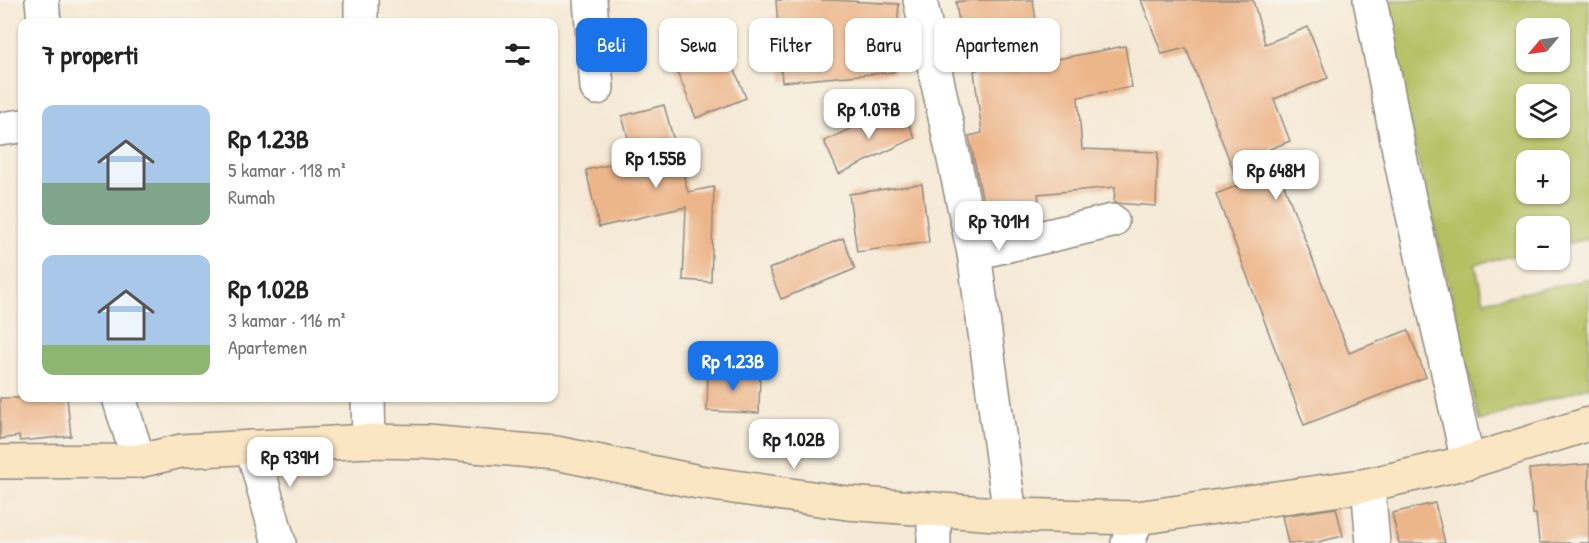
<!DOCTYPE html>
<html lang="id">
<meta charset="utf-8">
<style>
body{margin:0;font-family:"Patrick Hand",sans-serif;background:#f6f6f6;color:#222;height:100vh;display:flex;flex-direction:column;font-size:22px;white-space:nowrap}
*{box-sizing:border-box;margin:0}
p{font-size:20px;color:#767676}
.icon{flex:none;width:33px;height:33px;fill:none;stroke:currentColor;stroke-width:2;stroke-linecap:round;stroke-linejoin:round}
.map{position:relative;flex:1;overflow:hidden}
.drawer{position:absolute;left:18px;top:18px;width:540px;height:384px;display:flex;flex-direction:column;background:#fff;border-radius:12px;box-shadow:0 2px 4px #0004}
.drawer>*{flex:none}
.guide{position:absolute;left:576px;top:18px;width:570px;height:54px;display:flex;gap:12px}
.needle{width:39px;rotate:241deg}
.fabs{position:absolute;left:1516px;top:18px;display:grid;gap:12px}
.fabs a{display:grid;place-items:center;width:54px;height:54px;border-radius:12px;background:#fff;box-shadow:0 2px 4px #0004;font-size:30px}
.price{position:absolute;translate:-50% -51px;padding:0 14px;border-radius:12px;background:#fff;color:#222;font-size:20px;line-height:39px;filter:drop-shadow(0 2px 3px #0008)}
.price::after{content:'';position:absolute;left:50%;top:36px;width:18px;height:14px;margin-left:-9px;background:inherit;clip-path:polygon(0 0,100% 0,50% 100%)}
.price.selected{background:#1a73e8;color:#fff}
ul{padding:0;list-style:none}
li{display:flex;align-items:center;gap:18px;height:150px;padding:0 24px}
li span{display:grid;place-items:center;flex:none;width:168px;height:120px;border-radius:12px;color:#555}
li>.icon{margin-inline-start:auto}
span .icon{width:72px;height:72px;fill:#fffc;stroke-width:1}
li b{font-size:26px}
h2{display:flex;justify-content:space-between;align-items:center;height:72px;padding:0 24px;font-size:26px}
.pill{padding:0 21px;border-radius:12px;background:#fff;box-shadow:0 2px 4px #0004;font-size:21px;line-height:54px}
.pill.selected{background:#1a73e8;color:#fff}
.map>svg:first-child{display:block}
.green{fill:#b4c062;stroke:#707646;stroke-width:1.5;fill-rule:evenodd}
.building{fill:#edb58a}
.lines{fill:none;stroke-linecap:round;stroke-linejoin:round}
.street-casing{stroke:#908a80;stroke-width:36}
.secondary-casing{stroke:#908a80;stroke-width:36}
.street{stroke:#fff;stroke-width:33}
.secondary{stroke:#fbe6c3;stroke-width:33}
</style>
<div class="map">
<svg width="1589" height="543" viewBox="0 0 1589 543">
<rect width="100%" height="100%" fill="#f7f3e8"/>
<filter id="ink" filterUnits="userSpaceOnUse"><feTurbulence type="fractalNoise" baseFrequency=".0167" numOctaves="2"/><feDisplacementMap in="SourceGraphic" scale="12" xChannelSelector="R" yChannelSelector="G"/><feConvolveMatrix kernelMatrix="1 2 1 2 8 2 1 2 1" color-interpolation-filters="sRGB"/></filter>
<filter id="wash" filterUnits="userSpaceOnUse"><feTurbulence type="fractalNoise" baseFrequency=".008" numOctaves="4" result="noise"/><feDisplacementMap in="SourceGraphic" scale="24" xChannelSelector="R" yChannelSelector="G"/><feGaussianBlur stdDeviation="1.35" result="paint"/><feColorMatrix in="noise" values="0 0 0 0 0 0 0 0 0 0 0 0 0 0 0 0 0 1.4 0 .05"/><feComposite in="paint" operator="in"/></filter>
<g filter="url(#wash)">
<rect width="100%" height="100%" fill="#f5e9d5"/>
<path class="green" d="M 1379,0 L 1589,0 L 1589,239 L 1560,245 L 1560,226 L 1527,226 L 1527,253 L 1475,264 L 1484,301 L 1589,279 L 1589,387 L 1479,421 L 1454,307 ZM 1527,28 L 1560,28 L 1560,62 L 1527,62 ZM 1527,94 L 1560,94 L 1560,128 L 1527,128 ZM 1527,160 L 1560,160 L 1560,194 L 1527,194 Z"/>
<g id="blocks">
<g class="building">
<polygon points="776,0 831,0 899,4 894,72 782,82"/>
<polygon points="971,0 1033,0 1042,62 1125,46 1132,87 1078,97 1082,149 1158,152 1156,206 1114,203 1115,187 1038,194 1039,200 985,211 969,136 982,133 974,71 990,64 973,65 972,58 964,59 956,2"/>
<polygon points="1141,0 1253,0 1265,44 1308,27 1328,78 1274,99 1290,141 1270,149 1349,353 1408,330 1426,377 1304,425 1216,194 1239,185 1186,48 1162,54"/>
<polygon points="718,28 746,98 696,118 668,49"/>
<polygon points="664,105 688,192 714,187 711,282 683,280 686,207 599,227 586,170 634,159 622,116"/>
<polygon points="900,106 915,138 839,174 824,141"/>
<polygon points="922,184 929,242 857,252 849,194"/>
<polygon points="843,238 855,269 781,299 769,269"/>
<polygon points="708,371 760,373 759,413 707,411"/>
<polygon points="0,398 67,398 71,436 20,441 19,436 0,439"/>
<polygon points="1589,464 1589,543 1539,543 1536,514 1533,514 1529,469"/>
<polygon points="1435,503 1445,543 1399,543 1392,513"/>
<polygon points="1336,508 1343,536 1314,543 1288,543 1282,516"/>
</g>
</g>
</g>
<g filter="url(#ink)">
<use href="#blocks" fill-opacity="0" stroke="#908a80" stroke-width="1.5"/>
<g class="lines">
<g class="street-casing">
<g id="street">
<polyline points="42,0 44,22"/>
<polyline points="361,0 361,22"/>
<polyline points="590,0 597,88"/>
<polyline points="920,0 974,253 1010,515"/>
<polyline points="1370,0 1402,166 1468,462"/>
<polyline points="0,129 22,126"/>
<polyline points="974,253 1112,221"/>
<polyline points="119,398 139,461"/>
<polyline points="368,398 369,441"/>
<polyline points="252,447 279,543"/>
<polyline points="1368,485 1373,543"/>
<polyline points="934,509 934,543"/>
<polyline points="1128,543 1137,518"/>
</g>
</g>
<g class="secondary-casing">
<polyline id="secondary" points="0,462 139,461 181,451 369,441 425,442 556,453 699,482 847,503 1010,515 1137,518 1368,485 1468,462 1589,424"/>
</g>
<use href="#street" class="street"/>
<use href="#secondary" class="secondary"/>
</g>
</g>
</svg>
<div class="fabs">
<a><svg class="needle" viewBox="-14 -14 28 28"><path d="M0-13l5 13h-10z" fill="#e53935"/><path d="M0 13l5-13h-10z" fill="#767676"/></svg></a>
<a><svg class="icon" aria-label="layers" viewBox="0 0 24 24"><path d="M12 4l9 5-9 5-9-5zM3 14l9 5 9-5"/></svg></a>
<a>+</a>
<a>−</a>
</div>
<b class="price" style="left:869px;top:140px">Rp 1.07B</b>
<b class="price" style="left:656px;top:189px">Rp 1.55B</b>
<b class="price" style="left:1276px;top:201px">Rp 648M</b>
<b class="price" style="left:999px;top:252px">Rp 701M</b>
<b class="price selected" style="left:733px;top:392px">Rp 1.23B</b>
<b class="price" style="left:794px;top:470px">Rp 1.02B</b>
<b class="price" style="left:290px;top:488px">Rp 939M</b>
<div class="guide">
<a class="pill selected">Beli</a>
<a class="pill">Sewa</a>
<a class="pill">Filter</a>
<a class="pill">Baru</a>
<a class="pill">Apartemen</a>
</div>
<section class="drawer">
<h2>7 properti<svg class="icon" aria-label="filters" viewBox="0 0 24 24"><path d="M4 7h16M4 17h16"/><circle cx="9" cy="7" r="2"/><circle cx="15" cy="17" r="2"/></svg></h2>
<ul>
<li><span style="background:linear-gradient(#a9c7e8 65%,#7fa58c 0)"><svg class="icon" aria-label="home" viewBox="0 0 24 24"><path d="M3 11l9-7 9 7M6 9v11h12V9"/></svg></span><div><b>Rp 1.23B</b><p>5 kamar · 118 m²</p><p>Rumah</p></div></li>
<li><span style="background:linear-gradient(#a9c7e8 75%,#8fb573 0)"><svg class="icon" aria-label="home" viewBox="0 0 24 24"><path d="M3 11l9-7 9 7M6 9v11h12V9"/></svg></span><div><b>Rp 1.02B</b><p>3 kamar · 116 m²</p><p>Apartemen</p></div></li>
</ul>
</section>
</div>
